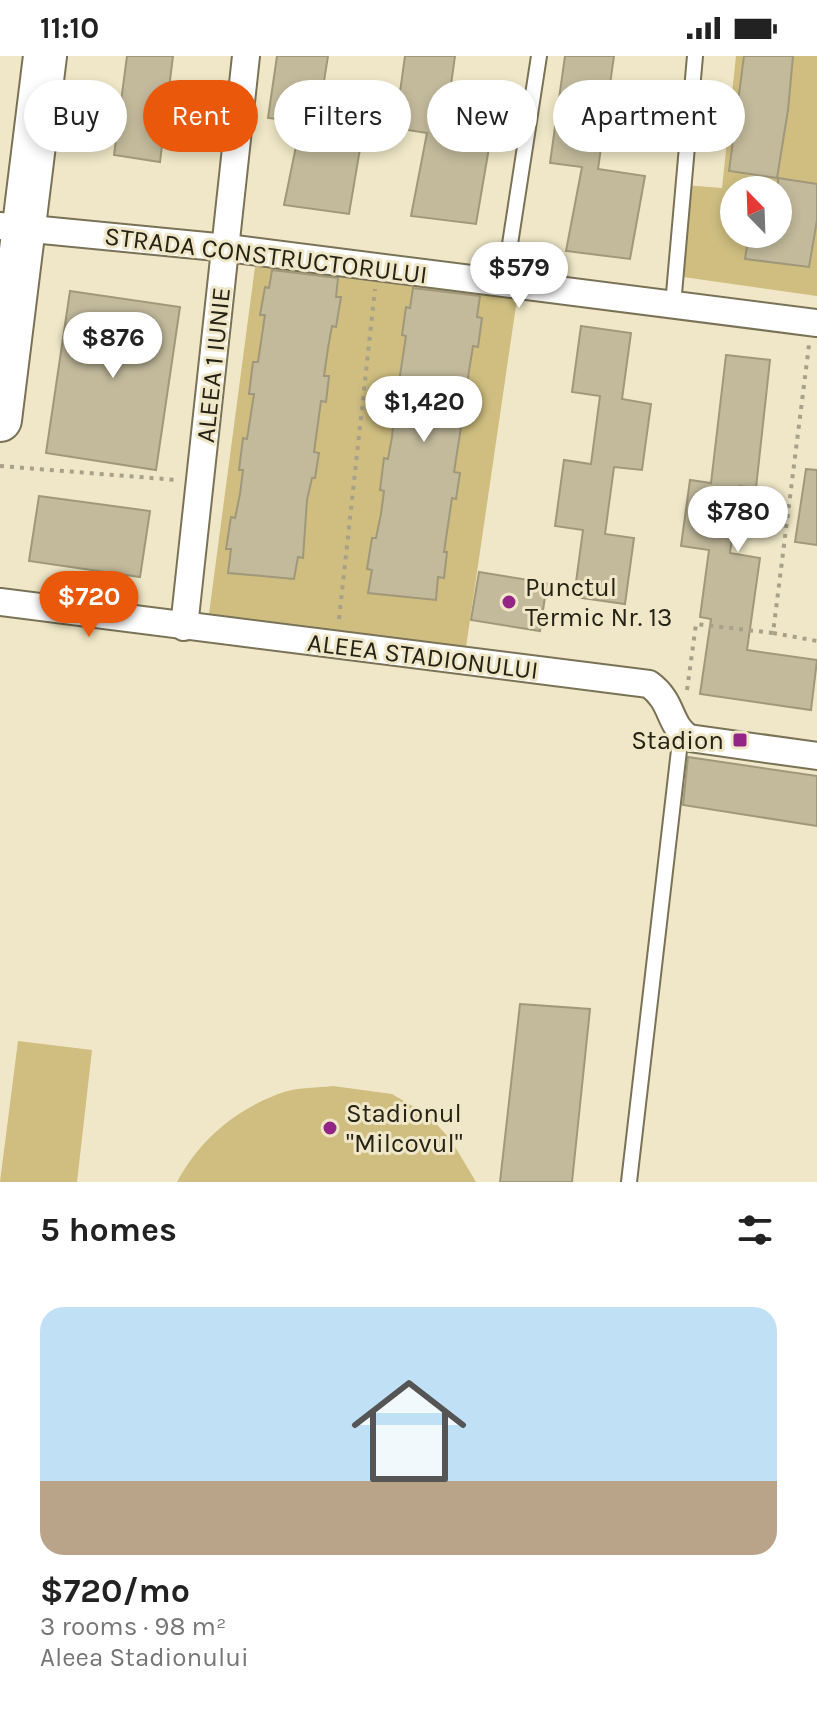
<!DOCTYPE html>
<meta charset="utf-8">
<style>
body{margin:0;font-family:Karla,sans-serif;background:#f2f2f2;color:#222;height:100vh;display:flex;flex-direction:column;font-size:30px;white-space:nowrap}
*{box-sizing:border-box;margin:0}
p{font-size:26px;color:#767676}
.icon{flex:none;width:44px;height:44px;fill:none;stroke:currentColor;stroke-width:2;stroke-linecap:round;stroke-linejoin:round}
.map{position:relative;height:1126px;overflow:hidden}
.details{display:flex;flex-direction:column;background:#fff;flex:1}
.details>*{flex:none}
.guide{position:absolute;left:24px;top:24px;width:770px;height:72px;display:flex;gap:16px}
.needle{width:52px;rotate:337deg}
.buttons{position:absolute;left:720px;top:120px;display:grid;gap:16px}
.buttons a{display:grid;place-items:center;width:72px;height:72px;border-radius:50%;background:#fff;box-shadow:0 4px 12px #0003;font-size:40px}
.price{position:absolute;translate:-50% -68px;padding:0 18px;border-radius:28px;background:#fff;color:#222;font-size:26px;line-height:52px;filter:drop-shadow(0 2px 4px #0008)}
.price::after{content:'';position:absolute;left:50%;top:48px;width:24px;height:18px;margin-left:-12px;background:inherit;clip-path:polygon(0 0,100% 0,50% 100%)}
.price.on{background:#ea580c;color:#fff}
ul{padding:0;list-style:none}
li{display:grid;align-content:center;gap:16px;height:424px;padding:0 40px}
li span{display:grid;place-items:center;height:248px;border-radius:24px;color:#555}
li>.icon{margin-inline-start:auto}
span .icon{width:144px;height:144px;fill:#fffc;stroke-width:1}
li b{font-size:34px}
h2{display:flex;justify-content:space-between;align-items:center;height:96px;padding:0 40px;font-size:34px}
.tag{padding:0 28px;border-radius:36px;background:#fff;box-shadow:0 4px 12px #0003;font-size:28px;line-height:72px}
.tag.on{background:#ea580c;color:#fff}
.status{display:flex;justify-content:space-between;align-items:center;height:56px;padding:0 40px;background:#fff;direction:ltr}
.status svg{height:22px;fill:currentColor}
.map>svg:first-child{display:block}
.green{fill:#cfbe80;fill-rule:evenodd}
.building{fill:#c3ba9c;stroke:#a0987a;stroke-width:2}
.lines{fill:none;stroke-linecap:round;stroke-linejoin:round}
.lane-casing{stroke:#7a7256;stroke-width:18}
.street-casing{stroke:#7a7256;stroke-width:30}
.primary-casing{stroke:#7a7256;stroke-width:46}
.path{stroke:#a8a189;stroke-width:4;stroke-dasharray:4 6;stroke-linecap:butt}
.lane{stroke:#fff;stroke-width:14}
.street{stroke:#fff;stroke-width:26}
.primary{stroke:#fff;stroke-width:42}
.poi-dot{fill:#932586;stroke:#efe7c7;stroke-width:3}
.labels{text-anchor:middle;stroke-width:6;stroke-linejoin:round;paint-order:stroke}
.street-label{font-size:26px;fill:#252216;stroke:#efe7c7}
.poi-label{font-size:26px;fill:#252216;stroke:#efe7c7;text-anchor:start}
</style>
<div class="status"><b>11:10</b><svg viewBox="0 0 49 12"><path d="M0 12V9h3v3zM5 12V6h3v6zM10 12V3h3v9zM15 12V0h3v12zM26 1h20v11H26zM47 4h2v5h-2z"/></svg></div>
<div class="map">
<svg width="817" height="1126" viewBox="0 0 817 1126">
<rect width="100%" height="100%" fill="#efe7c7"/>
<g class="green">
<path d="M 736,0 L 817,0 L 817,240 L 676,220 L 684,129 L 722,132 ZM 734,134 L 778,134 L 778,178 L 734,178 Z"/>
<polygon points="257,196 519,229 464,605 207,573"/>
<polygon points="18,985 92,994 77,1126 0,1126"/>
<path d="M 333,1030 L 392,1038 L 429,1060 L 451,1084 L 476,1126 L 177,1126 C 200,1083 237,1052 284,1036 C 299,1031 318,1032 333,1030 Z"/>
</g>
<g class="building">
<polygon points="127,0 173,0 160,106 114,99"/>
<polygon points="277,0 328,0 317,69 363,75 349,158 284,149 301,66 268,62"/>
<polygon points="405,0 455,0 444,79 490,86 476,168 411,160 427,77 395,72"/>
<polygon points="565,0 614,0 598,113 645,120 630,203 566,195 582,111 550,107"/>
<polygon points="744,0 793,0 788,54 777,122 729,115"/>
<polygon points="778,122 817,128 817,164 809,211 745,203 749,178 778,178"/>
<polygon points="272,214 338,222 336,241 341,241 336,271 332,270 328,292 324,320 329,320 326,346 321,345 318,367 314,396 319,397 315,422 312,422 307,444 303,502 298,501 294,523 228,517 231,493 226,493 231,461 235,462 240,438 243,414 239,414 243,382 247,383 254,338 249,338 253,306 258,306 265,259 260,259 265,231 269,232"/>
<polygon points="413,232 480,240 477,261 482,262 478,291 473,290 465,340 470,340 467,366 462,365 454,416 460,417 456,443 452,442 444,496 447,496 444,522 438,521 436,544 368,537 372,514 367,513 372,482 376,482 381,458 384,435 380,434 384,402 388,403 392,381 394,358 390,358 394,326 399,326 406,280 402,279 406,251 410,252"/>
<polygon points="70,235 180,251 156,414 46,397"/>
<polygon points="581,270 631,277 622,343 651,348 642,414 614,411 605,478 634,482 625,548 574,541 583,474 555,470 564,404 591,408 600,340 572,336"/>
<polygon points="726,299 770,304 756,432 739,430 730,497 760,502 747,594 817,604 811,654 700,638 711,563 700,561 709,494 681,490 690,424 711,427"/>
<polygon points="806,413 817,414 817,489 795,486"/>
<polygon points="39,440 150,455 140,521 29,505"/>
<polygon points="479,516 547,527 540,575 471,564"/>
<polygon points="688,701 817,720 817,770 683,749"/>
<polygon points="520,948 590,953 572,1126 500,1126"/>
</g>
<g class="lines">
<g class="lane-casing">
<g id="lane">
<polyline points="504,227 539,0"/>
<polyline points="673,249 695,0"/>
<polyline points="629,1126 681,677"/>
</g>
</g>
<g class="street-casing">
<g id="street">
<polyline points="0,170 227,192 817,267"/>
<path d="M 0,546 L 649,628 C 674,646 668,669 689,682 L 817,700"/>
<polyline points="184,571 246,0"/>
</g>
</g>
<g class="primary-casing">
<polyline id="primary" points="0,364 45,0"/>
</g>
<g class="path">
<polyline points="0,410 177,424"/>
<polyline points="339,563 375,233"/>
<polyline points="773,577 817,585"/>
<polyline points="687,634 696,568 773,577 809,289"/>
</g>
<use href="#lane" class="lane"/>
<use href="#street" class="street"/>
<use href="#primary" class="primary"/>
</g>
<g class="poi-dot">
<circle cx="509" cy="546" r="8"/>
<rect x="732" y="676" width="16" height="16" rx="4"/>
<circle cx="330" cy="1072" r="8"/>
</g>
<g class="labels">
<g class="street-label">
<text transform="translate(266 199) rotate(7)" y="9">STRADA CONSTRUCTORULUI</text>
<text transform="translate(213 309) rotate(-84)" y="9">ALEEA 1 IUNIE</text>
<text transform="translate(423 600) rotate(7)" y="9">ALEEA STADIONULUI</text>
</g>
<g class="poi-label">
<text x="525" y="540">Punctul<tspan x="525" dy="30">Termic Nr. 13</tspan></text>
<text x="724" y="693" text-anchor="end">Stadion</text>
<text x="346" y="1066">Stadionul<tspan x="346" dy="30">"Milcovul"</tspan></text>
</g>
</g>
</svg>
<div class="buttons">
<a><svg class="needle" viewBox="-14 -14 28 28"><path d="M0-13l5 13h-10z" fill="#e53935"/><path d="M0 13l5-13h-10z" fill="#767676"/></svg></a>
</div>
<b class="price" style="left:519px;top:254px">$579</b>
<b class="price" style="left:113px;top:324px">$876</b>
<b class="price" style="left:424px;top:388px">$1,420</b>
<b class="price" style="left:738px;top:498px">$780</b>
<b class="price on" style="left:89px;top:583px">$720</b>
<div class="guide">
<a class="tag">Buy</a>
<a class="tag on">Rent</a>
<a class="tag">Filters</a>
<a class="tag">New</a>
<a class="tag">Apartment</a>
</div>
</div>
<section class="details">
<h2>5 homes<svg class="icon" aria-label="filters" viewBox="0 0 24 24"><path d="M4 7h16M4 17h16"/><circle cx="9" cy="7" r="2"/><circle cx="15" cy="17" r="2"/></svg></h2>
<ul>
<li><span style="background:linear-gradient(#bfe0f5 70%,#b9a48a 0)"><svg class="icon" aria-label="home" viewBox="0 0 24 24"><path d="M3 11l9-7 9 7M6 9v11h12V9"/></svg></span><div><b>$720/mo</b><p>3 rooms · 98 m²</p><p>Aleea Stadionului</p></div></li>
</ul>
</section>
